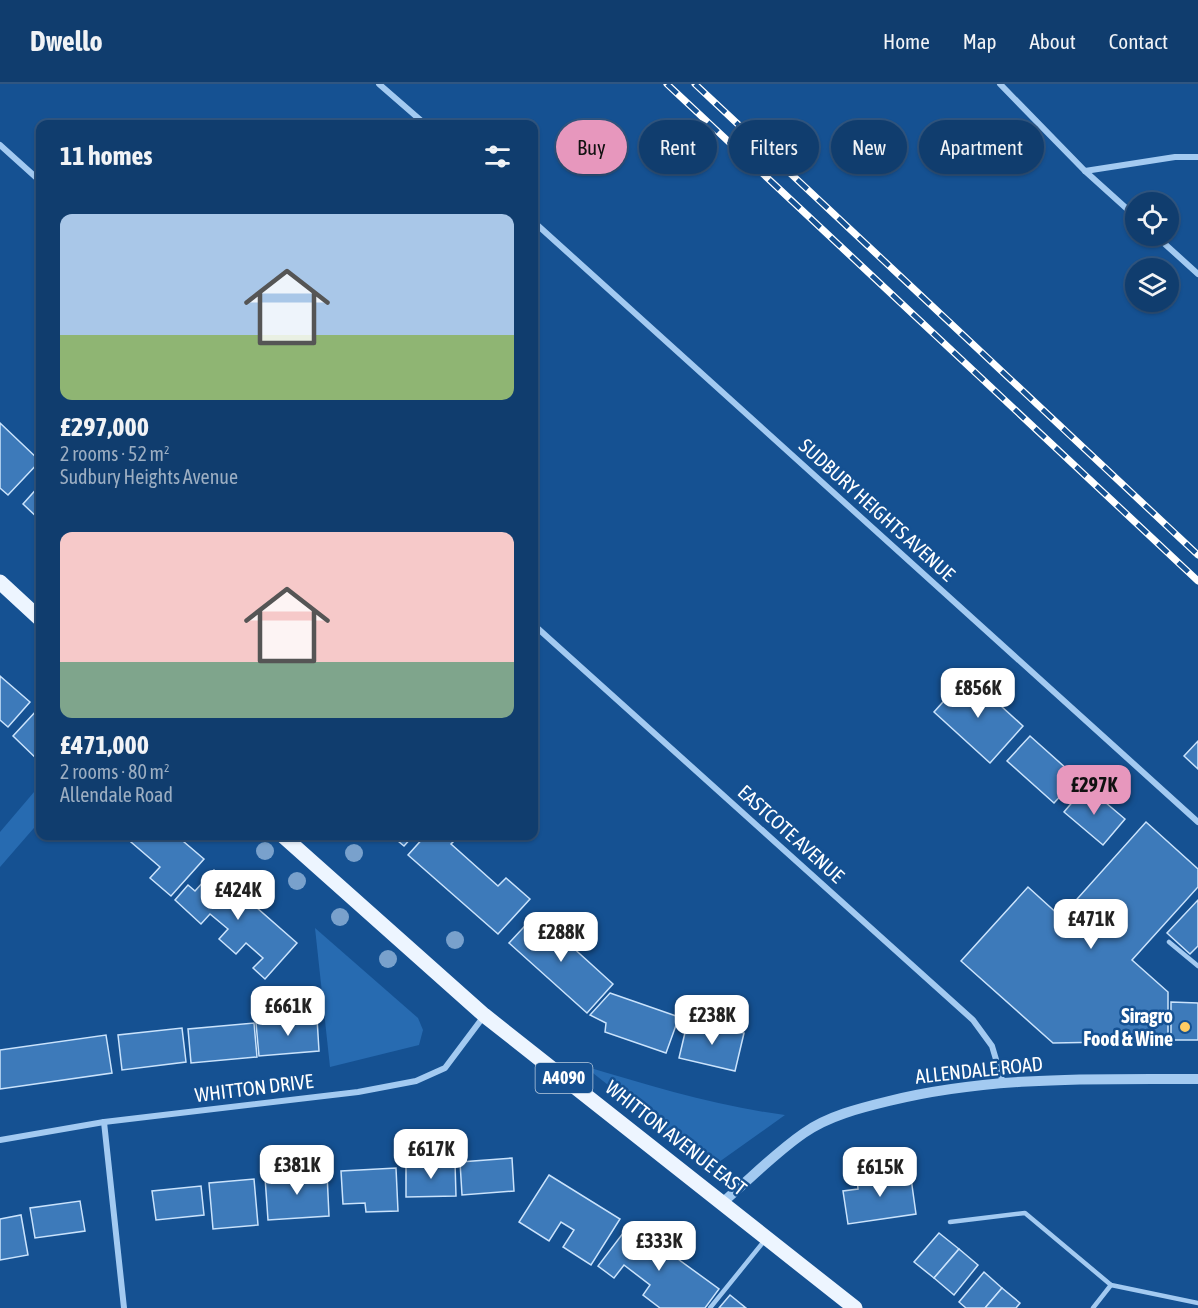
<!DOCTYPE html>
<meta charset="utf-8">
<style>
body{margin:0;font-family:"Asap Condensed",sans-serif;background:#1e4876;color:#f1f3f6;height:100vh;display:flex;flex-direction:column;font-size:22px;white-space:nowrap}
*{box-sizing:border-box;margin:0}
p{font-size:20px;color:#9caec2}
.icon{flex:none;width:33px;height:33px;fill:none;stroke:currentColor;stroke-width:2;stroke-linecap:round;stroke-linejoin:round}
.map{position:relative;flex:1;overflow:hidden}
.drawer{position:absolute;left:36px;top:36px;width:502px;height:720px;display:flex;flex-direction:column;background:#103d6e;border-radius:12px;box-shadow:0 2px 4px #0004,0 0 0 2px #305681}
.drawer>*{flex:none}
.hud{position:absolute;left:556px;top:36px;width:550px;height:54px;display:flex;gap:12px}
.buttons{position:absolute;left:1125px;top:108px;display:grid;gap:12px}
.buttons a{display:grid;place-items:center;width:54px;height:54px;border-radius:50%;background:#103d6e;box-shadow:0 2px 4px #0004,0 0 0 2px #305681;font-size:30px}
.price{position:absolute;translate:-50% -51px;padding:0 14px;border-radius:12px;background:#fff;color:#222;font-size:20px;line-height:39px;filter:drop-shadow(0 2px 3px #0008)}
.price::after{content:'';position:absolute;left:50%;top:36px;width:18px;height:14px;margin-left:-9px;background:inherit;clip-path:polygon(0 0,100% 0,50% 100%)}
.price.on{background:#e797bd;color:#111}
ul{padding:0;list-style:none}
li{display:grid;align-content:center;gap:12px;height:318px;padding:0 24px}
li span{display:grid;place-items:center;height:186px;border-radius:12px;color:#555}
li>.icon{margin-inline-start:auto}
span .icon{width:108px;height:108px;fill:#fffc;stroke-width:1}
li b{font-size:26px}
h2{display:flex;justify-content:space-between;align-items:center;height:72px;padding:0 24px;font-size:26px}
.pill{padding:0 21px;border-radius:27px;background:#103d6e;box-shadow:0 2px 4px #0004,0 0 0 2px #305681;font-size:21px;line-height:54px}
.pill.on{background:#e797bd;color:#111}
header{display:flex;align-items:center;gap:36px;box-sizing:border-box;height:84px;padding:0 30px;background:#103d6e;border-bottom:2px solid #305681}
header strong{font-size:28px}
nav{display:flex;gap:33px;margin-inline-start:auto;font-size:21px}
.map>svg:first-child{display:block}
.green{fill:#276bb1}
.building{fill:#3d7aba;stroke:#cae3fc;stroke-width:1.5}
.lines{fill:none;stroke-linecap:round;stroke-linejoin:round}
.service{stroke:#a3caf1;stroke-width:4.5}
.minor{stroke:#a3caf1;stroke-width:6}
.tertiary{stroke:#a3caf1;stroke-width:10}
.primary{stroke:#edf5ff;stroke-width:15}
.rail-casing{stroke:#fff;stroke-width:7}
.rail{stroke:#155192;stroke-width:4.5;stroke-dasharray:14;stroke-linecap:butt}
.tree{fill:#79a1cc}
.poi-dot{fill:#ffcc63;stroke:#155192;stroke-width:2}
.labels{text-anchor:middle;stroke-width:5;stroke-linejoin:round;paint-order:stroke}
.shield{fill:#155192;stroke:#b9cbde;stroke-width:1.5}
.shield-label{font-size:18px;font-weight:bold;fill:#fff}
.street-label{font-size:20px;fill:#fff;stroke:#155192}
.poi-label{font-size:20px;font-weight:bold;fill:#fff;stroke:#155192;text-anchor:end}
</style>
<header>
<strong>Dwello</strong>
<nav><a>Home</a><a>Map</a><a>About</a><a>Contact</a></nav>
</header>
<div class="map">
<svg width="1198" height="1224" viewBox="0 0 1198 1224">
<rect width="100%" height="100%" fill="#155192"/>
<g class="green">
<polygon points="40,701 40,737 0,783 0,748"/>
<polygon points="315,844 418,934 423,946 419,961 330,983"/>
<path d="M 584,982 C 651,1002 716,1022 785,1031 L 712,1083 Z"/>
</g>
<g class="building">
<polygon points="0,339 40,377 8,411 0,404"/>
<polygon points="40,401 40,436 23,420"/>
<polygon points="967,591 1023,642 990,679 934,628"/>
<polygon points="0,592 30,618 8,643 0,636"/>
<polygon points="38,625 40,628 40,678 13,652"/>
<polygon points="1030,652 1077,694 1054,719 1007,677"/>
<polygon points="1198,657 1198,685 1184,672"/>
<polygon points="1086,702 1125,735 1103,761 1064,728"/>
<polygon points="1146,738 1198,785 1198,803 1132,876 1168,908 1168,957 1053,959 961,877 1028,803 1061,833"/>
<polygon points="124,752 177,752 204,775 171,812 150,794 160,783"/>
<polygon points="392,752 413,752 404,762"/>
<polygon points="425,752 459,752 451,760 498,802 506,794 530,815 498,850 408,771"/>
<polygon points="214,786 297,859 265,895 253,884 263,874 246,859 236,870 219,855 228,845 210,830 201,840 175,816 188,801 195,807"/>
<polygon points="1198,816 1198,862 1190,870 1167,849"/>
<polygon points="536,830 613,900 587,929 509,859"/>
<polygon points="610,909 679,933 666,969 605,948 606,939 590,931"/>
<polygon points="1171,918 1198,919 1198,956 1171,956"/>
<polygon points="317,934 319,967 259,972 256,939"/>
<polygon points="688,936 744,949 735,987 679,974"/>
<polygon points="254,939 257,973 191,979 188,945"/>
<polygon points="182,944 186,978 122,986 118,951"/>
<polygon points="106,951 112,989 0,1005 0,966"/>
<polygon points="512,1074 514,1107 462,1111 460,1078"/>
<polygon points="455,1078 456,1112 406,1113 406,1079"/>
<polygon points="396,1084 398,1127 366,1128 365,1119 343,1120 341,1087"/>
<polygon points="910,1087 916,1130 848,1140 843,1107 858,1105 857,1094"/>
<polygon points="327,1089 329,1132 268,1136 265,1093"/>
<polygon points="549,1091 620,1135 591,1181 563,1163 574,1146 561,1138 549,1157 519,1138"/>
<polygon points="254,1095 258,1141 213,1145 209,1099"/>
<polygon points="201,1102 204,1131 156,1136 152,1107"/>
<polygon points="80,1117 85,1147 35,1154 30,1124"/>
<polygon points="21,1131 28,1171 0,1176 0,1135"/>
<polygon points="630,1140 719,1205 705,1224 660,1224 643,1211 650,1201 624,1181 614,1194 598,1182"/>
<polygon points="939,1149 959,1165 934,1194 914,1178"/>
<polygon points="959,1165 978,1181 954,1211 934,1194"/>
<polygon points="984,1188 1002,1204 985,1224 966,1224 959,1218"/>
<polygon points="1002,1204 1020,1219 1016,1224 985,1224"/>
<polygon points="730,1211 746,1224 719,1224"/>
</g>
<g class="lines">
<g class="service">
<polyline points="1169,858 1198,882"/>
<polyline points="950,1138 1025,1129 1111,1201 1198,1219"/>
<polyline points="710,1224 765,1156"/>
<polyline points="1093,1224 1111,1201"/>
</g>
<g class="minor">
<polyline points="379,0 425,40"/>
<polyline points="1000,0 1085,87 1136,133"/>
<polyline points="0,61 40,97"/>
<polyline points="1085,87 1175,73 1198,73"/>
<polyline points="534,138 1198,738"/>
<polyline points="1156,152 1198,190"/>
<polyline points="534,541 973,936 992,962 1003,999"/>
<polyline points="104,1038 124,1224"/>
<polyline points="0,1056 104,1038 358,1008 416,997 445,984 484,932"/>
</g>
<path class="tertiary" d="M 723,1118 C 750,1095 775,1069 804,1049 C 828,1032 860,1024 889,1017 C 990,992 1094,995 1198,995"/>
<g class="primary">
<polyline points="0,498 40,535"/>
<polyline points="283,752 484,931 855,1224"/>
</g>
<g class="rail-casing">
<g id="rail">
<polyline points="667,0 1198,497"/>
<polyline points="695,0 1198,471"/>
</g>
</g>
<use href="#rail" class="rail"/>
</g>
<g class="tree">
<circle cx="265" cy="767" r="9"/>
<circle cx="354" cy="769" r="9"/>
<circle cx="297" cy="797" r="9"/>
<circle cx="340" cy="833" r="9"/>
<circle cx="455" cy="856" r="9"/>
<circle cx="388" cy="875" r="9"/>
</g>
<circle class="poi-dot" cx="1185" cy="943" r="6"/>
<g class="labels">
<rect class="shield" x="535.5" y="979" width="57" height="30" rx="4.5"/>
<g class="shield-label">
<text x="564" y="1000">A4090</text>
</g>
<g class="street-label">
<text transform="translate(877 426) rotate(42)" y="7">SUDBURY HEIGHTS AVENUE</text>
<text transform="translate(791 750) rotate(42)" y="7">EASTCOTE AVENUE</text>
<text transform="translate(979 986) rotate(-6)" y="7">ALLENDALE ROAD</text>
<text transform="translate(254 1004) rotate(-7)" y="7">WHITTON DRIVE</text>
<text transform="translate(676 1054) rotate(38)" y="7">WHITTON AVENUE EAST</text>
</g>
<g class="poi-label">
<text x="1173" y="939">Siragro<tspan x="1173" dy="23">Food &amp; Wine</tspan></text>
</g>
</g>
</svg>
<div class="buttons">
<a><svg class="icon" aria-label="locate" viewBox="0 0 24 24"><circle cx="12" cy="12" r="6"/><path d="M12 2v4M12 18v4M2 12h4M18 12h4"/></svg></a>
<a><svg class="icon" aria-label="layers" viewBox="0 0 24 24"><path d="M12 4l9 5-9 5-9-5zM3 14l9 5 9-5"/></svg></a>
</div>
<b class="price" style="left:978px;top:635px">£856K</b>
<b class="price on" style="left:1094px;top:732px">£297K</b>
<b class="price" style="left:238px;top:837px">£424K</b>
<b class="price" style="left:1091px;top:866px">£471K</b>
<b class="price" style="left:561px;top:879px">£288K</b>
<b class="price" style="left:288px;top:953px">£661K</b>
<b class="price" style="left:712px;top:962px">£238K</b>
<b class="price" style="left:431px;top:1096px">£617K</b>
<b class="price" style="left:297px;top:1112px">£381K</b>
<b class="price" style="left:880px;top:1114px">£615K</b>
<b class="price" style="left:659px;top:1188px">£333K</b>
<div class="hud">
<a class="pill on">Buy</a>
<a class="pill">Rent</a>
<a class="pill">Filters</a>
<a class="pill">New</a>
<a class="pill">Apartment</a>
</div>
<section class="drawer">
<h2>11 homes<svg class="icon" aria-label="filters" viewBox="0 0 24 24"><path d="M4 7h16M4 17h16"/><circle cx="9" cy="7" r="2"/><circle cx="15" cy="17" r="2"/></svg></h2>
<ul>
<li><span style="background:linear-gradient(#a9c7e8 65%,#8fb573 0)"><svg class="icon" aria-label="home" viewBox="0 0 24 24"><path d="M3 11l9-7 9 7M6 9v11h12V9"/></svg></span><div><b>£297,000</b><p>2 rooms · 52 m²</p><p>Sudbury Heights Avenue</p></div></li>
<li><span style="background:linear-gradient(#f6c9c9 70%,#7fa58c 0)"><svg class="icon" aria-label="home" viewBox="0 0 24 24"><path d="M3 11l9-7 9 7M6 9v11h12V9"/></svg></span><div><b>£471,000</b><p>2 rooms · 80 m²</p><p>Allendale Road</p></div></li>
</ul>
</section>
</div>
